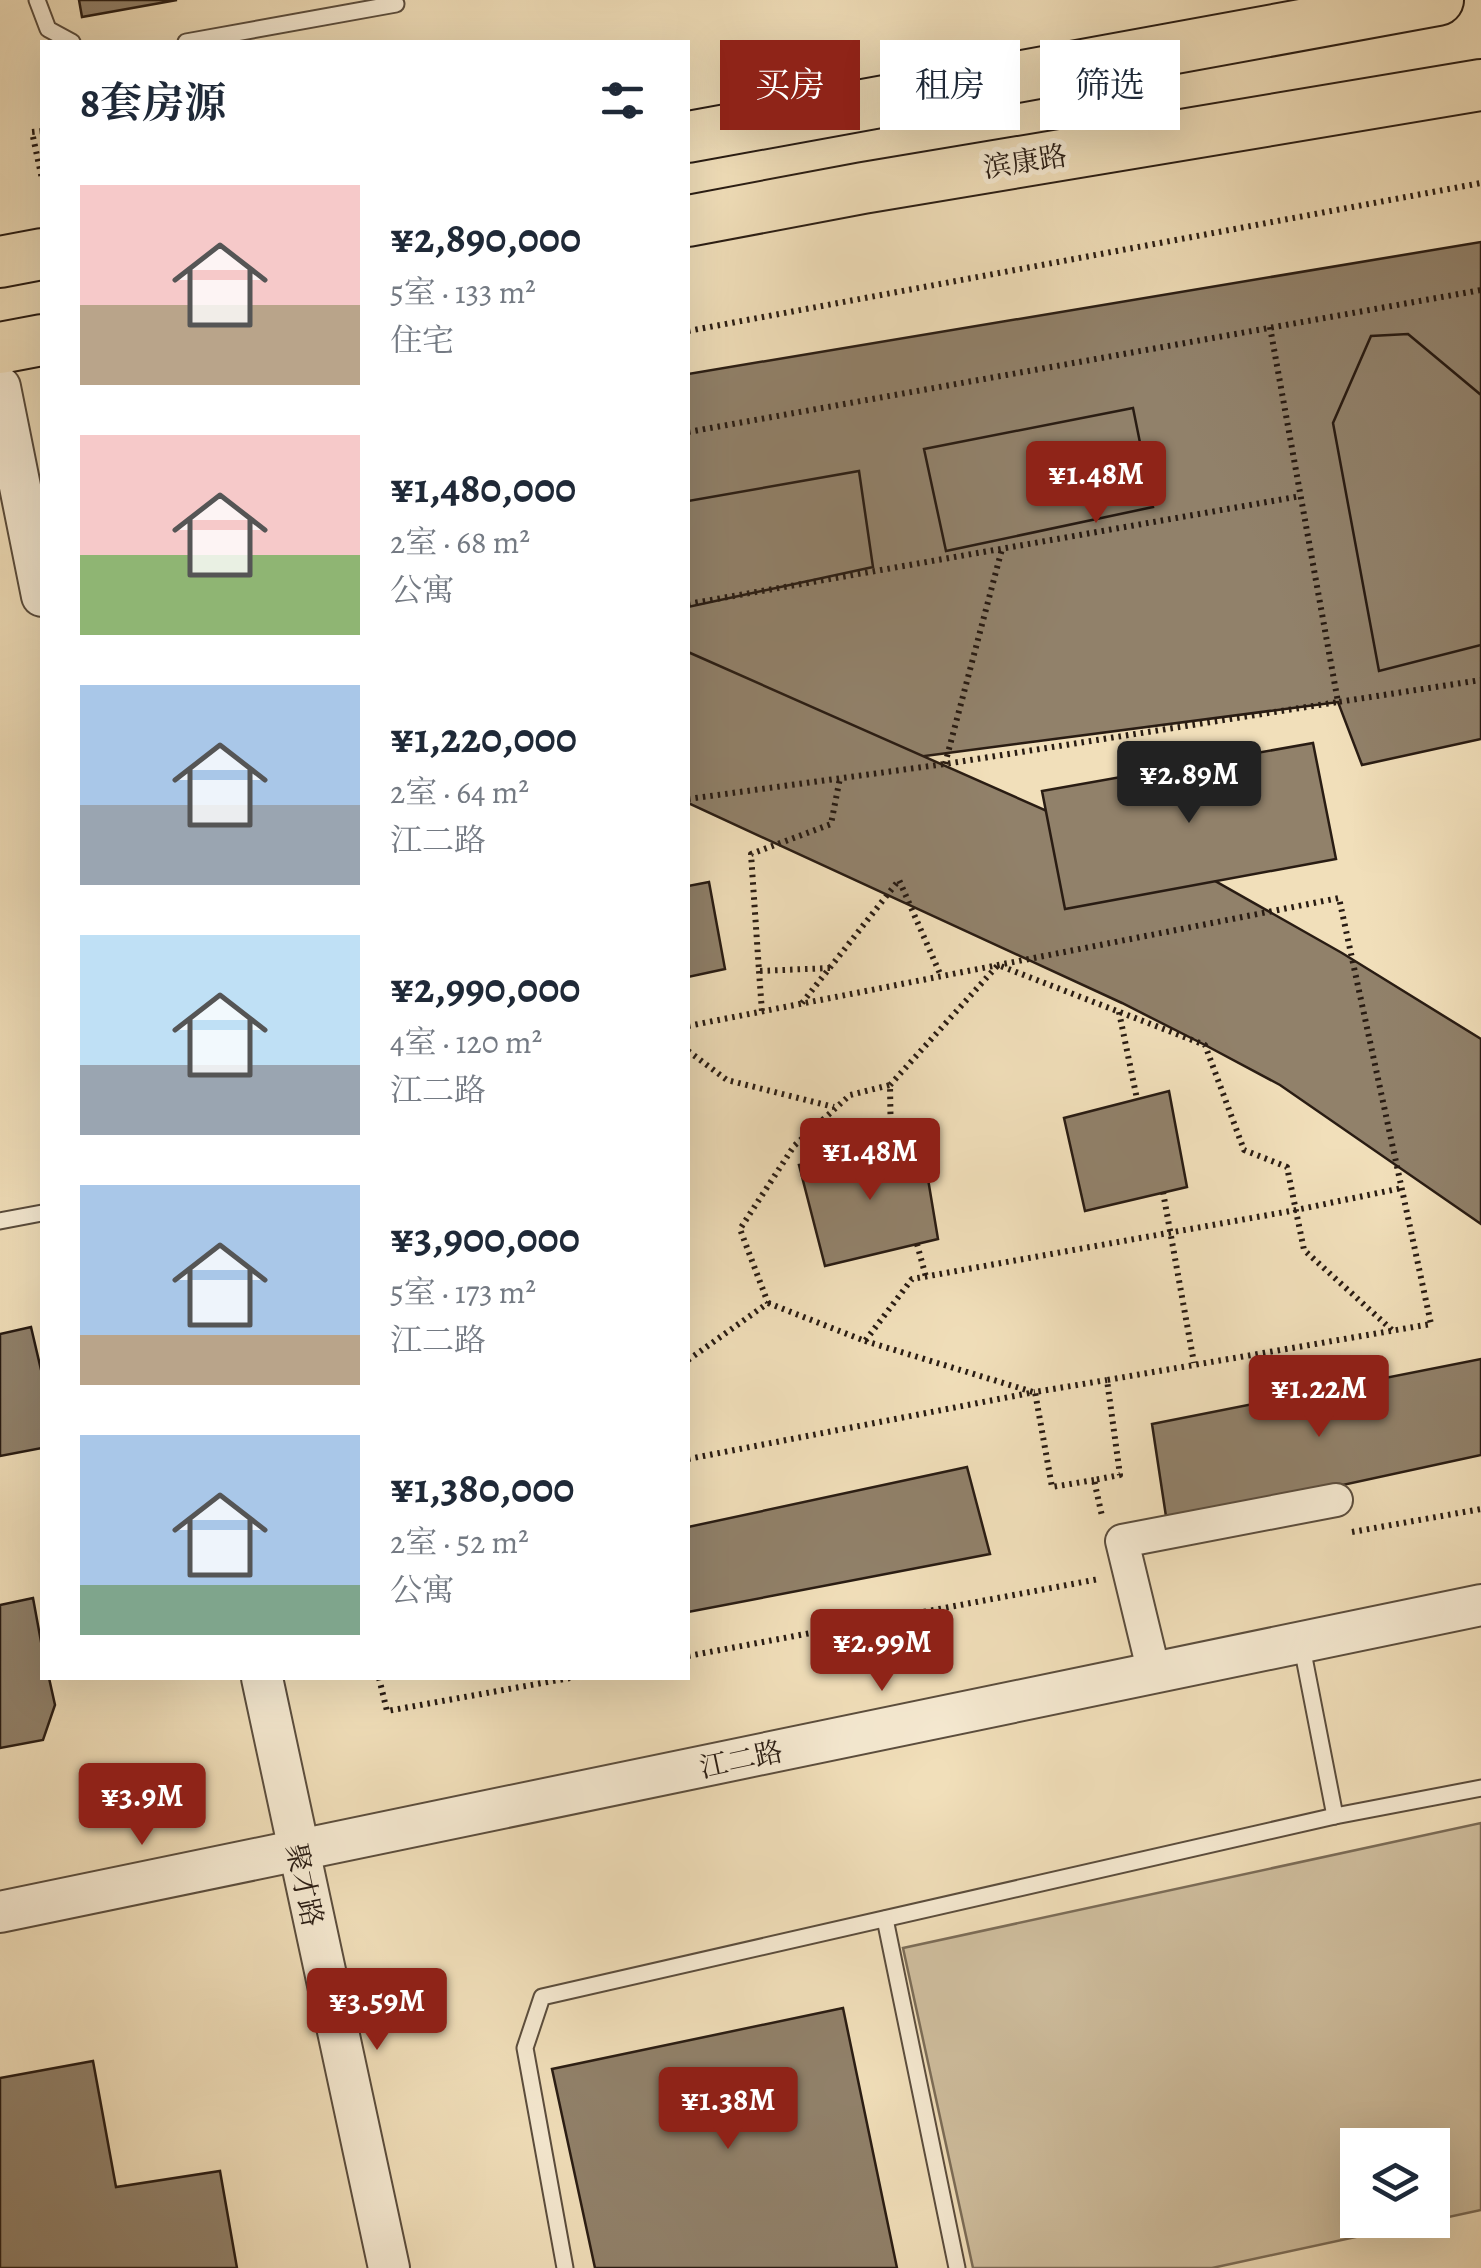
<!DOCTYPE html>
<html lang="zh">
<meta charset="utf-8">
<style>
body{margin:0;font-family:Alegreya,"Noto Serif SC",serif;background:#f6f6f7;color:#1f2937;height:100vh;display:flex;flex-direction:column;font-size:38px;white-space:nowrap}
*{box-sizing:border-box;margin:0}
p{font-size:32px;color:#747a83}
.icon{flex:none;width:55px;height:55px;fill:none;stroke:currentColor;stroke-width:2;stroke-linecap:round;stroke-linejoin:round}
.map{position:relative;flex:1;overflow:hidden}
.panel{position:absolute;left:40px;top:40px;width:650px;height:1640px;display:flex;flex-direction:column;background:#fff;border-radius:0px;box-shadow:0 10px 40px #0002}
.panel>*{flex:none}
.hud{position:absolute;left:720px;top:40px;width:610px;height:90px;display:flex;gap:20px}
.fabs{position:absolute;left:1340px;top:2128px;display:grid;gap:20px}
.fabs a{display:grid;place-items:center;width:110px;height:110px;border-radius:0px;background:#fff;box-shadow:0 10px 40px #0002;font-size:50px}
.price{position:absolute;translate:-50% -85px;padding:0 22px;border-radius:10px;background:#8f2418;color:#fff;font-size:32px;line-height:65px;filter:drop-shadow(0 2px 5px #0008)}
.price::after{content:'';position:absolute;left:50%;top:60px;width:30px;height:22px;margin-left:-15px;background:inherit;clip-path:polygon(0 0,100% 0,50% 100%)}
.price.current{background:#222;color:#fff}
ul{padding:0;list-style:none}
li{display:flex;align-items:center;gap:30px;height:250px;padding:0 40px}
li span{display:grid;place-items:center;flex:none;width:280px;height:200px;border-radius:0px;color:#555}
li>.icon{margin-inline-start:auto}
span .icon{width:120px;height:120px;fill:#fffc;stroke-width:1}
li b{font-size:42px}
h2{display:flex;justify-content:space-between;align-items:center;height:120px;padding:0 40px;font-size:42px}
.chip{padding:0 35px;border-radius:0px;background:#fff;box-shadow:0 10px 40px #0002;font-size:35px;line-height:90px}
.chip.current{background:#8f2418;color:#fff}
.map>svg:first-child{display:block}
.green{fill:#cfbe9e;stroke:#7c6d58;stroke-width:2.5;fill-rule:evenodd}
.building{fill:#91816a;stroke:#291c13;stroke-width:2.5}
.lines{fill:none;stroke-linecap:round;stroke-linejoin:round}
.service-casing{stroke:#5b4d3d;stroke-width:19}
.minor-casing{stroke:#5b4d3d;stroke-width:36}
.tertiary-casing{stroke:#5b4d3d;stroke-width:44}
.primary-casing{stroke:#291c13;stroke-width:54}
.path{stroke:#291c13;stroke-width:6;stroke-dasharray:2.5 5;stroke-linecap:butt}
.service{stroke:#f6ead2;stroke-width:15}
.minor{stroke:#f6ead2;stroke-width:32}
.tertiary{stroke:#f6ead2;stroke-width:40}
.primary{stroke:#f1dfba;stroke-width:50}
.labels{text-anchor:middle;stroke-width:10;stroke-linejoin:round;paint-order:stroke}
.street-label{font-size:28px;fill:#291c13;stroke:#f6ead2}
</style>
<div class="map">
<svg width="1481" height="2268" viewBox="0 0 1481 2268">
<rect width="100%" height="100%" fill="#f1dfba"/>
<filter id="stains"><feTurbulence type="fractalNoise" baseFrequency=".002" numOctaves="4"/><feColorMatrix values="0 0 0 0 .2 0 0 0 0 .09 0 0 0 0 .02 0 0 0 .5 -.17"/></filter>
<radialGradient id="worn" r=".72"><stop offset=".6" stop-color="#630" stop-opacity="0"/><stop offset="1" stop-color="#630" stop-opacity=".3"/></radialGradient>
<path class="green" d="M 1481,1823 L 1481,2210 L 1212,2268 L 973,2268 L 903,1948 ZM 1358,2145 L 1432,2145 L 1432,2220 L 1358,2220 Z"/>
<g class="building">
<polygon points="79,0 177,0 82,17"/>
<polygon points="1481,242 1481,739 1362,765 1338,702 688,787 688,374"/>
<polygon points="1408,334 1481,395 1481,645 1379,671 1333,423 1371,336"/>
<polygon points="1133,408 1153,507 946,551 924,449"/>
<polygon points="859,471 873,567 688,607 688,501"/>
<polygon points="688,652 1117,842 1163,761 1198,779 1157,848 1342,953 1481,1039 1481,1224 1280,1085 1205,1045 1122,1003 688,803"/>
<polygon points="1313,743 1336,859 1065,909 1042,791"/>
<polygon points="709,882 725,969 688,977 688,886"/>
<polygon points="1169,1091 1187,1187 1085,1211 1064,1118"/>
<polygon points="922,1143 938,1239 825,1266 799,1165"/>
<polygon points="31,1327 42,1374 42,1448 0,1456 0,1334"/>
<polygon points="1481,1359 1481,1455 1167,1523 1152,1424"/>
<polygon points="967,1467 990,1554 688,1612 688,1527"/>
<polygon points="33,1598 42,1647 42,1678 49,1678 55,1705 43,1740 0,1748 0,1605"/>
<polygon points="843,2008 897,2268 595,2268 552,2069"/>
<polygon points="93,2061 116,2187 220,2171 237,2268 0,2268 0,2078"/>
</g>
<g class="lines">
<g class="service-casing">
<g id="service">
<polyline points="37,0 48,29 72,42"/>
<polyline points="186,42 396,4"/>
<polyline points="0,1221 42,1213"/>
<polyline points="1301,1642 1335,1816"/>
<polyline points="885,1919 957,2268"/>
<polyline points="565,2268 525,2048 542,1997 1335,1816 1481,1788"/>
</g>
</g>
<g class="minor-casing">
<polyline id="minor" points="1154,1673 1122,1541 1336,1500"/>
</g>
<g class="tertiary-casing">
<g id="tertiary">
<polyline points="0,387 42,596"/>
<polyline points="262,1678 389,2268"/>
<polyline points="0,1912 1481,1605"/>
</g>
</g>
<g class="primary-casing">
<g id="primary">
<polyline points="688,137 1438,0"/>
<polyline points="688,221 863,188 1481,85"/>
<polyline points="0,262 42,254"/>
<polyline points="0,348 42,340"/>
</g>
</g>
<g class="path">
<polyline points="42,131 32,132 42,179"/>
<polyline points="1270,327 1338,702 1481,680"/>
<polyline points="688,331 1481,183"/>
<polyline points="688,432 1481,290"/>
<polyline points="688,604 1301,496"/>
<polyline points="945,764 1002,549"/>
<polyline points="688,799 945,764 1338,702"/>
<polyline points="830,968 759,971 751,854 831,824 840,778"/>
<polyline points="759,971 762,1012"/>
<polyline points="802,1003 899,880 941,976"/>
<polyline points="1119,1012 1137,1099"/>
<polyline points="688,1026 1339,898 1431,1324 1107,1380 1120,1475 1094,1480 1102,1516"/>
<polyline points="688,1051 727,1080 834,1107"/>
<polyline points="890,1085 998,965 1205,1045 1244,1150 1287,1167 1304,1250 1392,1330"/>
<polyline points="1163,1192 1194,1363"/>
<polyline points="917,1244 926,1277"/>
<polyline points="768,1303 865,1341 912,1279 1296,1210 1402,1188"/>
<polyline points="865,1341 1033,1392"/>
<polyline points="688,1360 768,1303 740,1229 794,1146 850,1095 890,1085 891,1148"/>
<polyline points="688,1459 1035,1392"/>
<polyline points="1094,1480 1052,1487 1035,1392 1107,1380"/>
<polyline points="1352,1532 1481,1509"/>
<polyline points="688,1656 1099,1579"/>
<polyline points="379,1678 387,1711 570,1678"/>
</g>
<use href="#service" class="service"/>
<use href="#minor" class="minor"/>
<use href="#tertiary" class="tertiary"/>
<use href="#primary" class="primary"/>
</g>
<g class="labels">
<g class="street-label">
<text transform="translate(1025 161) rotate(-9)" y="10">滨康路</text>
<text transform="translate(741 1759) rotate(-12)" y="10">江二路</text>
<text transform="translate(305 1885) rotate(78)" y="10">聚才路</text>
</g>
</g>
<rect width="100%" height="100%" filter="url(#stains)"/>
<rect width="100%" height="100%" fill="url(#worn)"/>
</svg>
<div class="fabs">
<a><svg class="icon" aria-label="layers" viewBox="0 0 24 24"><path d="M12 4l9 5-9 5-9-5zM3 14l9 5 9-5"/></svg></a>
</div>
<b class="price" style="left:1096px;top:526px">¥1.48M</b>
<b class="price current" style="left:1189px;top:826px">¥2.89M</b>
<b class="price" style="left:870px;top:1203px">¥1.48M</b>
<b class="price" style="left:1319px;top:1440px">¥1.22M</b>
<b class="price" style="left:882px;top:1694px">¥2.99M</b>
<b class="price" style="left:142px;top:1848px">¥3.9M</b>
<b class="price" style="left:377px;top:2053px">¥3.59M</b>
<b class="price" style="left:728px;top:2152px">¥1.38M</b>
<div class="hud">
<a class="chip current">买房</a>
<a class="chip">租房</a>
<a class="chip">筛选</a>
</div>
<section class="panel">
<h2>8套房源<svg class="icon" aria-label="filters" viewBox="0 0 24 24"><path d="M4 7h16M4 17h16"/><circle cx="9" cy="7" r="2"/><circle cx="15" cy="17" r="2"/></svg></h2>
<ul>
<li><span style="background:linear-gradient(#f6c9c9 60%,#b9a48a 0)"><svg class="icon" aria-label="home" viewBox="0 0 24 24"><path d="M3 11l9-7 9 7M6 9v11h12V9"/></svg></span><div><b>¥2,890,000</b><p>5室 · 133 m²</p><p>住宅</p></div></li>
<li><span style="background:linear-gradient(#f6c9c9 60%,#8fb573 0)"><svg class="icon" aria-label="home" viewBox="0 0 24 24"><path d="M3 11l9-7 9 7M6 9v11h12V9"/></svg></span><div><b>¥1,480,000</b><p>2室 · 68 m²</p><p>公寓</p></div></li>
<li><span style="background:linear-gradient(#a9c7e8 60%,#9aa5b1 0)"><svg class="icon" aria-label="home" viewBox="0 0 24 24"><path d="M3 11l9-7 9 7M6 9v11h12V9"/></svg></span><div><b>¥1,220,000</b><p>2室 · 64 m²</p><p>江二路</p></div></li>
<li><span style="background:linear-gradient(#bfe0f5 65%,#9aa5b1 0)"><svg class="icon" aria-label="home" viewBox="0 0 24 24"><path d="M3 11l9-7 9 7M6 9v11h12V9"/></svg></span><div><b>¥2,990,000</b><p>4室 · 120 m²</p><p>江二路</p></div></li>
<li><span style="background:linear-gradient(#a9c7e8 75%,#b9a48a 0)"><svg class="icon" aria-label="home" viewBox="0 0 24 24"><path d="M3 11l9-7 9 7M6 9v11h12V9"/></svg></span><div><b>¥3,900,000</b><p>5室 · 173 m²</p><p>江二路</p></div></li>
<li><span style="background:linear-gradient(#a9c7e8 75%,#7fa58c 0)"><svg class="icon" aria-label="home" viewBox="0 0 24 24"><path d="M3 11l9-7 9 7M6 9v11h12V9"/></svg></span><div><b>¥1,380,000</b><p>2室 · 52 m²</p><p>公寓</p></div></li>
</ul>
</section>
</div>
